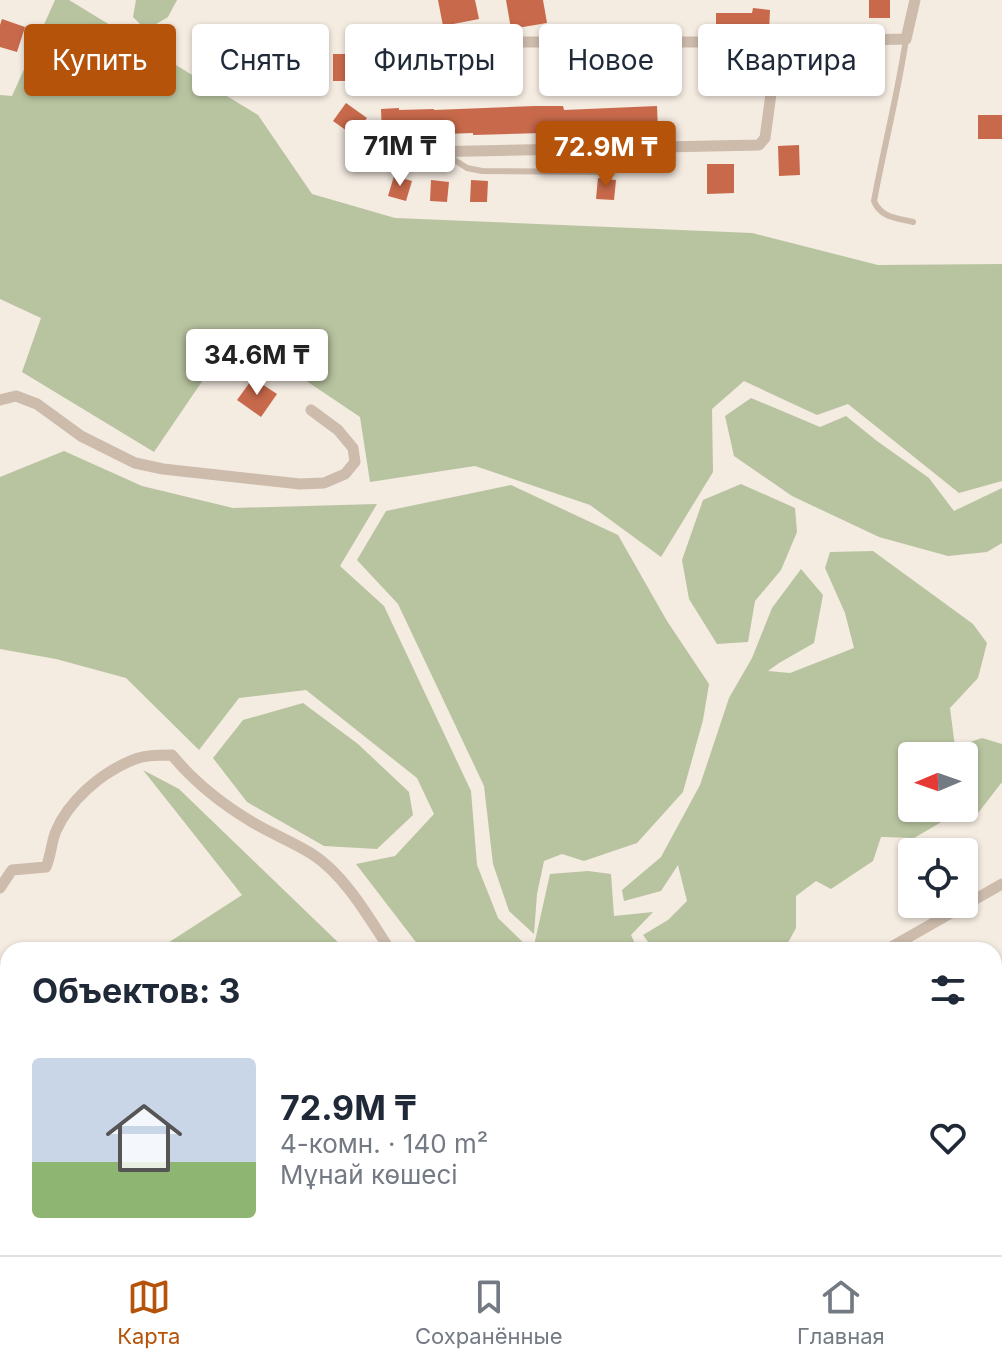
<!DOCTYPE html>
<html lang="ru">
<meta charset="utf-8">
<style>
body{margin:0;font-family:Inter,sans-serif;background:#f6f6f7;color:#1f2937;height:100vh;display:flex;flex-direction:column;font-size:30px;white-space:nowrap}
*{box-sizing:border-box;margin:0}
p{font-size:26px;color:#747a83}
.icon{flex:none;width:44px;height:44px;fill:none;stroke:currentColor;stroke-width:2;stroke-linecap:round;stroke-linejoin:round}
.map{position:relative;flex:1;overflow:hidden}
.side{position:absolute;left:0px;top:942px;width:1002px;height:314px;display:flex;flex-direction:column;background:#fff;border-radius:24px 24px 0 0;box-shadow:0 2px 6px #0004}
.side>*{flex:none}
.top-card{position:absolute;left:24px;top:24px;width:954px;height:72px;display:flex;gap:16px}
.needle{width:52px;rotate:268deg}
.fabs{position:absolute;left:898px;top:742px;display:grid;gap:16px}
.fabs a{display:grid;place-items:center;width:80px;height:80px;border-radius:8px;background:#fff;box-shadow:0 2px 6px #0004;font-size:40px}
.price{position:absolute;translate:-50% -68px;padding:0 18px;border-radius:8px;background:#fff;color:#222;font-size:26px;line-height:52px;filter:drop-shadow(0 2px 4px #0008)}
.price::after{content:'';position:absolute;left:50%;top:48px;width:24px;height:18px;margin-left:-12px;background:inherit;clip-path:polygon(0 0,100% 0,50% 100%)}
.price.selected{background:#b45309;color:#fff}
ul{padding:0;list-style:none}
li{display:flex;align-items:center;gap:24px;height:200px;padding:0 32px}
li+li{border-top:2px solid #e0e1e3}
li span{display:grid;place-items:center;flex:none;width:224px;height:160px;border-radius:8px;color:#555}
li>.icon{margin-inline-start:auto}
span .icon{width:96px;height:96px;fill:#fffc;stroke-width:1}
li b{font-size:34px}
h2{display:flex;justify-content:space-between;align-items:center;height:96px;padding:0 32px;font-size:34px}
.tag{padding:0 28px;border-radius:8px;background:#fff;box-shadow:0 2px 6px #0004;font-size:28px;line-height:72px}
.tag.selected{background:#b45309;color:#fff}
.tabs{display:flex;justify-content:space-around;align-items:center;height:112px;border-top:2px solid #e0e1e3;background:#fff;font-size:22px;color:#747a83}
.tabs a{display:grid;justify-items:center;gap:4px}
.tabs .selected{color:#b45309}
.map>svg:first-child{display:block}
.green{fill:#b8c4a0;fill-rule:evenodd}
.building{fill:#c8694b}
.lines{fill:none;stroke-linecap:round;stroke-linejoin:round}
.lane{stroke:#cdbbac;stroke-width:6}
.street{stroke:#cdbbac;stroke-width:11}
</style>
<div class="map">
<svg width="1002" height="1255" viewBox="0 0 1002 1255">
<rect width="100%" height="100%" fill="#f4ebe1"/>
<g class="green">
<polygon points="55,0 69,0 258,115 312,194 395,218 752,233 878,265 1002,264 1002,481 959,493 848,404 817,415 744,381 712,409 713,472 661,557 590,505 475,466 370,482 360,417 235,333 154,452 22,372 41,318 0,299 0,95 12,96"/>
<polygon points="136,0 177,0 168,17 146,30 133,17"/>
<polygon points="751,398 820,427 846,416 877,441 929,478 954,511 1002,488 1002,543 987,552 948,556 879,537 792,496 734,456 725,416"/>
<polygon points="64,451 142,486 233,508 377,504 340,566 384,606 471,791 477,865 498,918 531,950 422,950 356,864 395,856 434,814 417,778 306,690 239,698 199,750 126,678 56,659 0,649 0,477"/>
<polygon points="741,484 795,508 797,532 781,570 755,601 748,642 717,644 689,599 682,560 703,500"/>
<polygon points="511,485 618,535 667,621 709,684 703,720 683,792 637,843 584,861 562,854 544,861 537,894 534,934 509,911 493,864 484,786 398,604 357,560 386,511"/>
<path d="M 873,551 L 973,624 L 987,643 L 978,678 L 950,708 L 955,747 L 982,738 L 1002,744 L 1002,782 L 975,817 L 950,817 L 914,838 L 881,837 L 873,861 L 831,889 L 816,881 L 796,896 L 796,928 L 784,950 L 714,950 L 705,945 L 654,950 L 643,935 L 668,920 L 687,901 L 678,865 L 661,891 L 624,901 L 622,890 L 661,857 L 700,785 L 729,698 L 752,658 L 772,608 L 801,569 L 823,595 L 814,643 L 779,663 L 768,671 L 790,673 L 854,648 L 845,613 L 825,568 L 830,552 ZM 912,756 L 964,756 L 964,808 L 912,808 Z"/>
<polygon points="303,703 358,744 409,792 413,815 377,849 324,846 247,802 213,758 243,720"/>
<polygon points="143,770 179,789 346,950 157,950 242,895"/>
<polygon points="588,871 611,874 614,916 653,912 631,935 638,950 533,950 550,874"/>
<polygon points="0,962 8,967 8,1227 0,1217"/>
<polygon points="26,1248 75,1248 66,1255 32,1255"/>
<polygon points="119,1248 849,1248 857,1255 111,1255"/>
</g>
<g class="building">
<polygon points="438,0 475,0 479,19 443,26"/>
<polygon points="506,0 543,0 547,23 511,29"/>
<rect x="869" y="0" width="21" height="18"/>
<polygon points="753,8 770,10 769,32 739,30 739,32 716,31 716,13 752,13"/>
<polygon points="2,19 25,27 17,52 0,47 0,25"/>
<polygon points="565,53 566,73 544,74 543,54"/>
<polygon points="333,54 356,54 356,57 381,57 381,84 360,84 360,81 333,81"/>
<polygon points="650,56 675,58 673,80 648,78"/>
<polygon points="453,59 477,59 478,89 454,89"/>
<polygon points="717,61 741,63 739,86 715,84"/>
<polygon points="346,103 367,118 354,136 333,121"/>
<polygon points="535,106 563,106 564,110 657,106 658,131 608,135 608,131 473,135 473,133 445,134 445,132 382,135 381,109 399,108 399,110 434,109 434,110"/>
<rect x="978" y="115" width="24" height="24"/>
<polygon points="799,145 800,175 779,176 778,146"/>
<polygon points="707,164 734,164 734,193 707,194"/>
<polygon points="394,176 412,181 406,201 388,196"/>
<polygon points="598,178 616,180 614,200 596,199"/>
<polygon points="431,180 449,182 447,202 430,201"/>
<polygon points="471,180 488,181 487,202 470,202"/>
<polygon points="253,378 277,394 261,417 237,400"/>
</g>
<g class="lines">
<g class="lane">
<path d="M 906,39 C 898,93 884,147 874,201 C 881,218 897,218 913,222"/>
<polyline points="445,154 467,168 482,171 611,172"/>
</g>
<g class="street">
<polyline points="360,42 778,42 906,39 915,0"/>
<polyline points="377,153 759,145 765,138 778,42"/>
<polyline points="0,400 16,396 37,404 81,436 135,463 163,469 300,484 324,483 345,474 355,462 353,448 338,430 311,410"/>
<path d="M 0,888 L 12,870 L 46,867 C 51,856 51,843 56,831 C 69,801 99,775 128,762 C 141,755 157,755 172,755 C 194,782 222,804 252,822 C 272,834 293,842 312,854 C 345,875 369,918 390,950"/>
<polyline points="886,950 1002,884"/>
<polyline points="994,982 1002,979"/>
<polyline points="994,1132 1002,1129"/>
<polyline points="994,1215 1002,1213"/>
<polyline points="96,1255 105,1248"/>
<polyline points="716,1255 731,1248"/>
</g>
</g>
</svg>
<div class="fabs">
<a><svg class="needle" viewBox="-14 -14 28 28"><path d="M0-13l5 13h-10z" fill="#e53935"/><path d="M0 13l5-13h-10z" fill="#747a83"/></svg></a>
<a><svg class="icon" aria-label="locate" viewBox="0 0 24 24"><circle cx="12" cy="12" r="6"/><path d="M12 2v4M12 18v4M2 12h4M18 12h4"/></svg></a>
</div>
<b class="price" style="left:400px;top:188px">71M ₸</b>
<b class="price selected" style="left:606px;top:189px">72.9M ₸</b>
<b class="price" style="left:257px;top:397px">34.6M ₸</b>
<div class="top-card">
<a class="tag selected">Купить</a>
<a class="tag">Снять</a>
<a class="tag">Фильтры</a>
<a class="tag">Новое</a>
<a class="tag">Квартира</a>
</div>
<section class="side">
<h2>Объектов: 3<svg class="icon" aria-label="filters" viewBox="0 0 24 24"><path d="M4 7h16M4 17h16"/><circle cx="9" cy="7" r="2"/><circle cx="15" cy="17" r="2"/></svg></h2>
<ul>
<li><span style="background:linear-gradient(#c9d6e8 65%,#8fb573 0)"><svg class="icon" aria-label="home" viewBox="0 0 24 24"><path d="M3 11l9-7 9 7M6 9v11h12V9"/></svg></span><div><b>72.9M ₸</b><p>4-комн. · 140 m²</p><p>Мұнай көшесі</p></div><svg class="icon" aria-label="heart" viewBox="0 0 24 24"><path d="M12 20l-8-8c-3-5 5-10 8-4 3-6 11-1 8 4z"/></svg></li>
</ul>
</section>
</div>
<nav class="tabs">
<a class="selected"><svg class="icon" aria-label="map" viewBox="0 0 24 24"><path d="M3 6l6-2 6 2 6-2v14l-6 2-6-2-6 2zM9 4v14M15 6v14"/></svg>Карта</a>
<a><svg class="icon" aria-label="saved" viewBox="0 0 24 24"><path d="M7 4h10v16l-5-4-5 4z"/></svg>Сохранённые</a>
<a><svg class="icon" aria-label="home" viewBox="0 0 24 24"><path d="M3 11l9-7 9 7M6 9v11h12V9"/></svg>Главная</a>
</nav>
